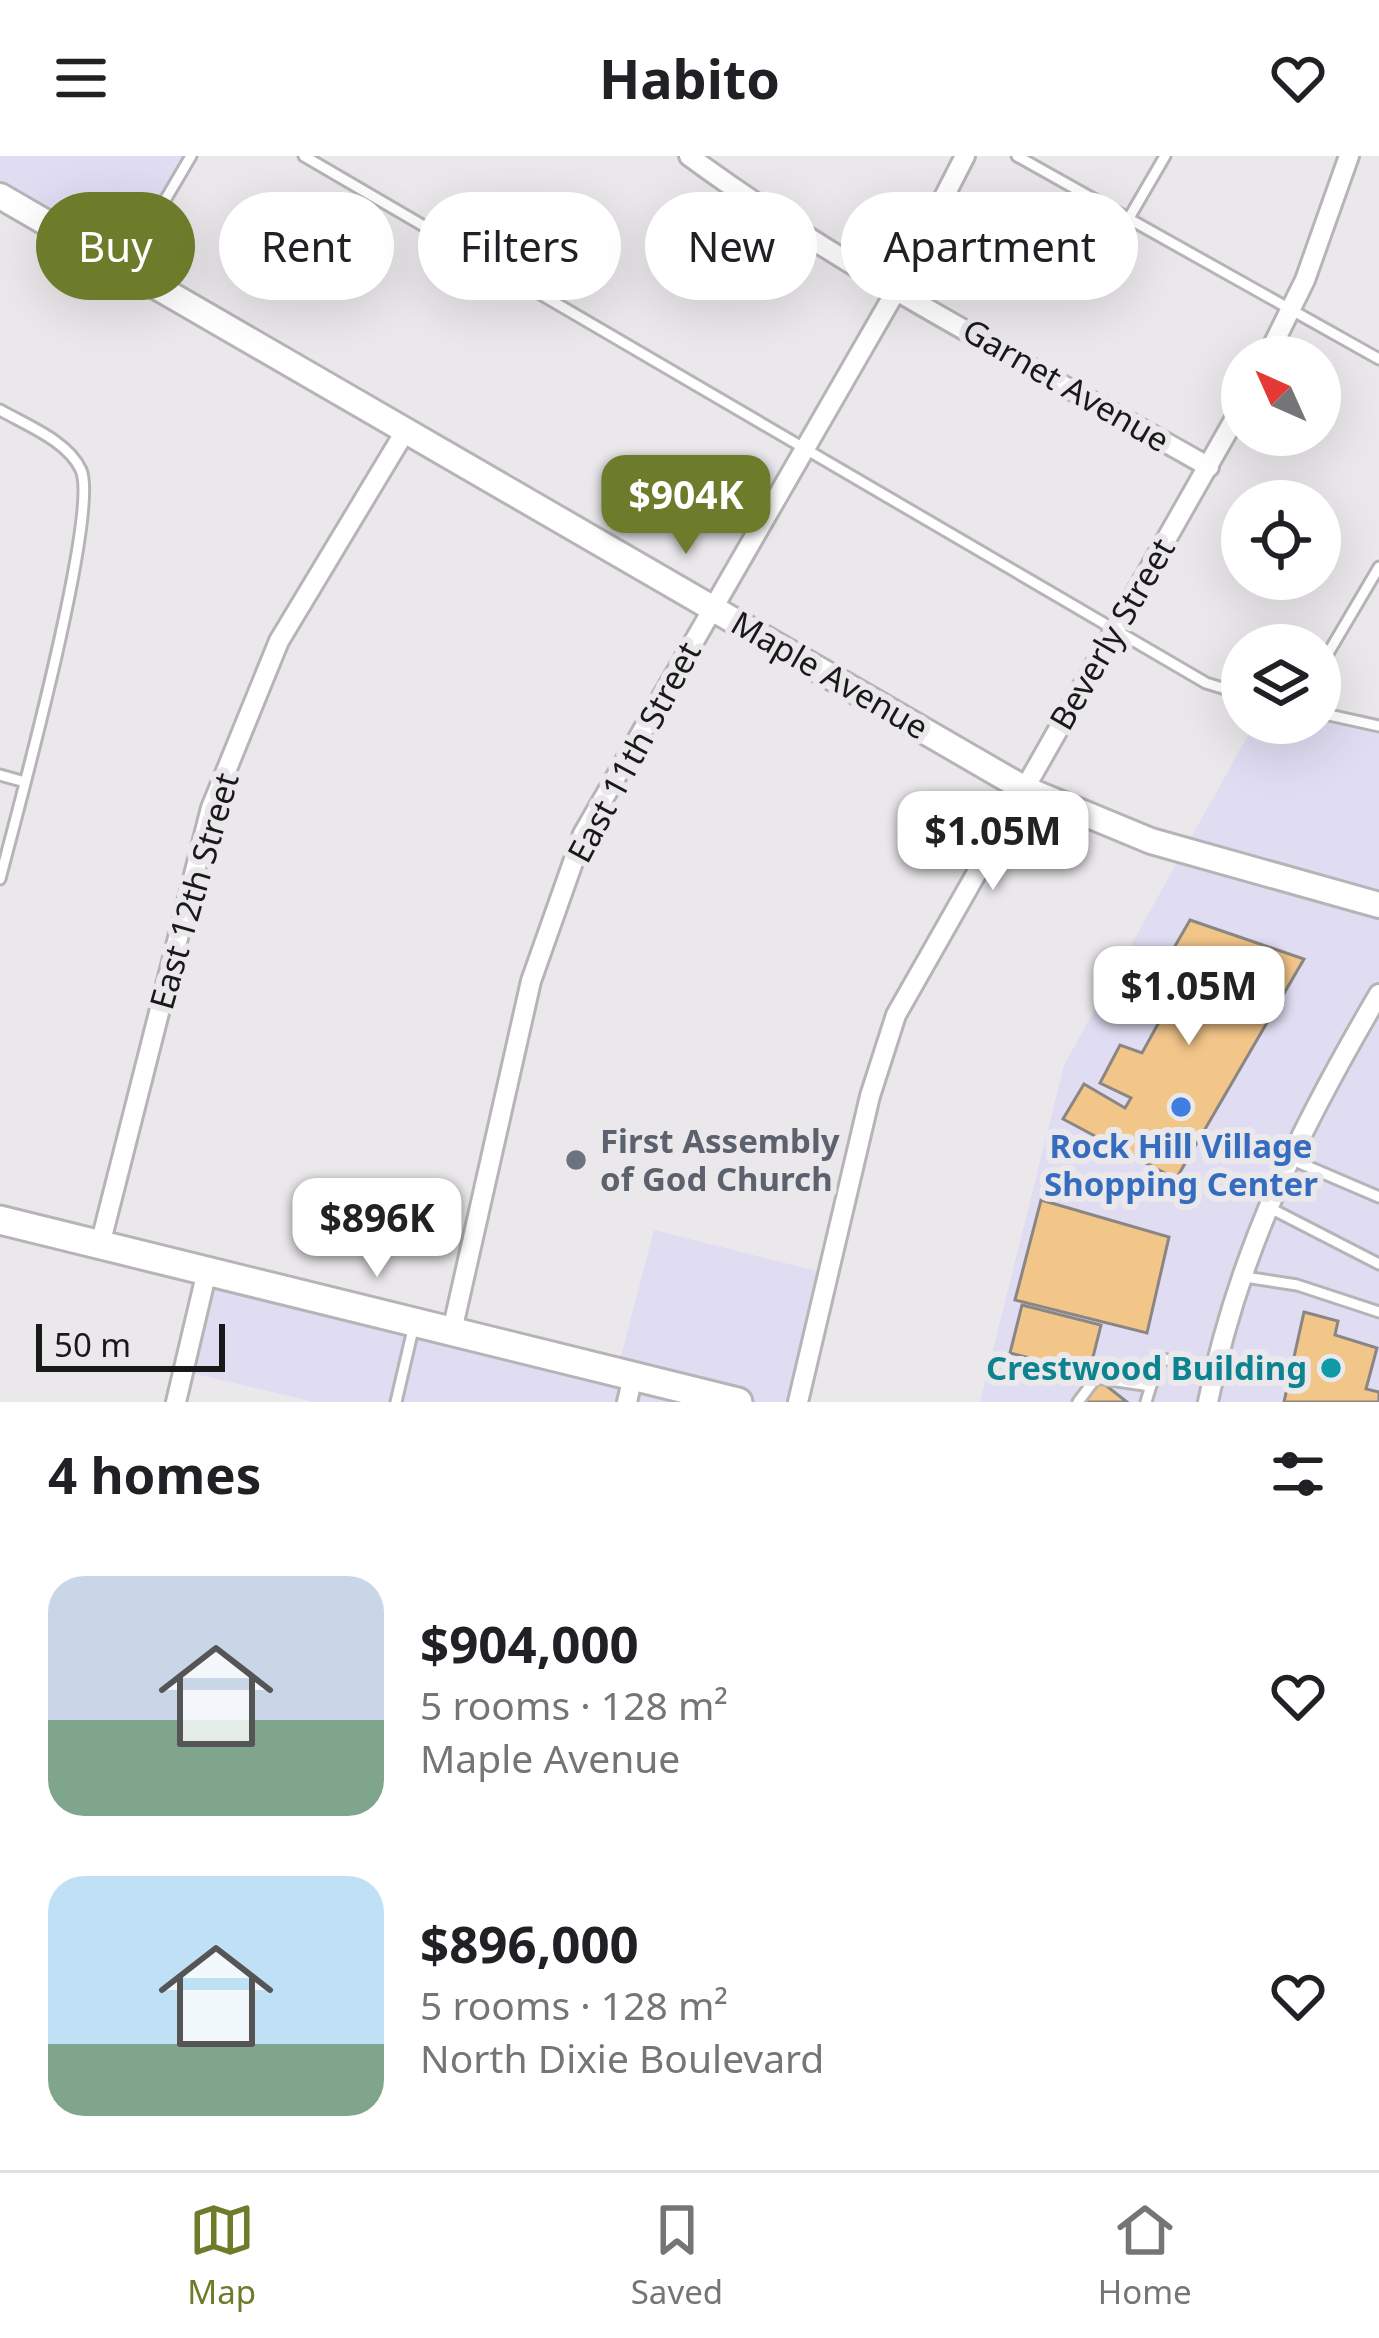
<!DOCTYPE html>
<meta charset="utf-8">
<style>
body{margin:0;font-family:"Noto Sans",sans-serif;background:#f6f6f6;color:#202124;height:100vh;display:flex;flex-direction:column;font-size:45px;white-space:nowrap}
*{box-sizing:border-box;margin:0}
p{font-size:39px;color:#757577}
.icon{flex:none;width:66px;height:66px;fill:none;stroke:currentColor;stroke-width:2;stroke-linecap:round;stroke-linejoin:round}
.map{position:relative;height:1246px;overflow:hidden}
.sheet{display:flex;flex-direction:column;background:#fff;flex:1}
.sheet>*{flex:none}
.banner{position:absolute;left:36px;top:36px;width:1308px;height:108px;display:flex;gap:24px}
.needle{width:78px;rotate:315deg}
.tools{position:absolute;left:1221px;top:180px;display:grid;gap:24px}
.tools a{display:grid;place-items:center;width:120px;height:120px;border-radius:50%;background:#fff;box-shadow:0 12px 48px #0002;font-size:60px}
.scale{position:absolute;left:36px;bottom:30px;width:189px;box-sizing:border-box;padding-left:12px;border:6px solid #1a191a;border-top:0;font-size:33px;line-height:42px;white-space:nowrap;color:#1a191a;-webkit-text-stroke:9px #ebe8ec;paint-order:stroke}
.price{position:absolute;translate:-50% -102px;padding:0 27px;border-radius:24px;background:#fff;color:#222;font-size:39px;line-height:78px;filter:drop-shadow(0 3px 6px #0008)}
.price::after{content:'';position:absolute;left:50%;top:72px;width:36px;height:27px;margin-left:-18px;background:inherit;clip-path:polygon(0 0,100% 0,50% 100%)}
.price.current{background:#6c7c2a;color:#fff}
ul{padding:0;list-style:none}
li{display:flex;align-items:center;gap:36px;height:300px;padding:0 48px}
li span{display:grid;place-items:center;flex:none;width:336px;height:240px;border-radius:36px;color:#555}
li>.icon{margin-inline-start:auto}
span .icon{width:144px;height:144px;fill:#fffc;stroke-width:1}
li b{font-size:51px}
h2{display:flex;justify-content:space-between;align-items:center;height:144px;padding:0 48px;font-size:51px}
.chip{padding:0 42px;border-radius:54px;background:#fff;box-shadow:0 12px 48px #0002;font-size:42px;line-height:108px}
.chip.current{background:#6c7c2a;color:#fff}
header{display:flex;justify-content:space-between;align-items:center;height:156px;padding:0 48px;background:#fff;font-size:54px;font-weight:700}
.dock{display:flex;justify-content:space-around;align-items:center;height:168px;border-top:3px solid #e0e0e0;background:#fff;font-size:33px;color:#757577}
.dock a{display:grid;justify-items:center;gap:6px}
.dock .current{color:#6c7c2a}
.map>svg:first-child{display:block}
.commercial{fill:#e0dcf2}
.building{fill:#f2c589;stroke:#898683;stroke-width:3}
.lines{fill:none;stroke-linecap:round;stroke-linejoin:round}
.service-casing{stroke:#b7b4b7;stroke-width:15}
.minor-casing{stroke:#b7b4b7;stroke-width:24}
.tertiary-casing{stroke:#b7b4b7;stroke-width:30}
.secondary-casing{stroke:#b7b4b7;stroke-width:33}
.service{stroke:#fff;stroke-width:9}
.minor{stroke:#fff;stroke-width:18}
.tertiary{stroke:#fff;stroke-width:24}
.secondary{stroke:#fff;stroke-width:27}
.shop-dot{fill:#3f7fe0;stroke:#ebe8ec;stroke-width:4.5}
.worship-dot{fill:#6b7280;stroke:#ebe8ec;stroke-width:4.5}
.culture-dot{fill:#0f9aa8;stroke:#ebe8ec;stroke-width:4.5}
.labels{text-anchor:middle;stroke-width:12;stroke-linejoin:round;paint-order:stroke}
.street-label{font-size:33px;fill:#1a191a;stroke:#ebe8ec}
.worship-label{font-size:33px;font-weight:bold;fill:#5b616d;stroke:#ebe8ec;text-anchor:start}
.shop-label{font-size:33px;font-weight:bold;fill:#366cbe;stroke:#ebe8ec}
.culture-label{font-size:33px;font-weight:bold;fill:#0d838f;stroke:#ebe8ec;text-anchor:end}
</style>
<header><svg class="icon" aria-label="menu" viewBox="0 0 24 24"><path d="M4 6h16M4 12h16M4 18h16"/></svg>Habito<svg class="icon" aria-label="heart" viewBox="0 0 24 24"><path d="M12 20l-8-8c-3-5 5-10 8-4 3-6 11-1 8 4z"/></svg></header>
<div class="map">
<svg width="1379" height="1246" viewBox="0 0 1379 1246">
<rect width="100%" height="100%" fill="#ebe8ec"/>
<g class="commercial">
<polygon points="0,0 186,0 122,111 0,40"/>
<polygon points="1320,558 1379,572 1379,1246 980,1246 1064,909 1255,567 1320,567"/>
<polygon points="654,1074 829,1118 798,1246 314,1246 183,1215 207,1115 617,1215"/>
</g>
<g class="building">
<polygon points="1190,764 1304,803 1176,1023 1063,963 1084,928 1125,952 1131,942 1100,927 1120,889 1142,897 1169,848 1188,860 1196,848 1156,823"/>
<polygon points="1041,1044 1169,1081 1147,1177 1015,1144"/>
<polygon points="1022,1149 1101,1169 1089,1217 1010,1197"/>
<polygon points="1304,1156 1338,1165 1335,1179 1377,1192 1366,1233 1379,1236 1379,1246 1284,1246"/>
<polygon points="1099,1224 1127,1246 1082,1246"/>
</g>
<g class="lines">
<g class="service-casing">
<g id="service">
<polyline points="304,0 1206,527 1242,538"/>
<polyline points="1017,0 1379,203"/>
<polyline points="1129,62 1165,0"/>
<polyline points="127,109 191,0"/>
<path d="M 0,254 C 26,269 68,285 81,314 C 100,356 16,661 0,723"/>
<polyline points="1320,511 1379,411"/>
<polyline points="1320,557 1379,570"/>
<polyline points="0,619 25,626"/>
<polyline points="1288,1002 1379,1041"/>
<polyline points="1266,1050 1379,1108"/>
<polyline points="1245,1121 1297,1129 1379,1156"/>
<polyline points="396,1246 414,1169"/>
<polyline points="1078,1246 1096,1222 1151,1230"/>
<polyline points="1146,1246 1159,1202 1214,1214"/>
</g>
</g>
<g class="minor-casing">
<g id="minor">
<path d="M 689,0 C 851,119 1034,211 1209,311"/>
<polyline points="1267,201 1305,124 1349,0"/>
<polyline points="100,1089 211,652 279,485 406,274"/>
<polyline points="452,1175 531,825 583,678 897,133 965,0"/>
<polyline points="176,1246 207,1115"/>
<polyline points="627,1246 633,1220"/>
<polyline points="798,1246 870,940 896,859 1242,250"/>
<path d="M 1208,1246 C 1239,1093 1301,971 1379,838"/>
</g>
</g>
<g class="tertiary-casing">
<polyline id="tertiary" points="0,40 1023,632 1151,685 1379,749"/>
</g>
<g class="secondary-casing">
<polyline id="secondary" points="0,1064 738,1246"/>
</g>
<use href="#service" class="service"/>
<use href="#minor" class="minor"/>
<use href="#tertiary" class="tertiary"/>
<use href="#secondary" class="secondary"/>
</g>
<circle class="shop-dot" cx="1181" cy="951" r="12"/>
<circle class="worship-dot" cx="576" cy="1004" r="12"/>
<circle class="culture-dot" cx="1331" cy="1212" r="12"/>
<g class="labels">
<g class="street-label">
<text transform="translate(1066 229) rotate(30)" y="12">Garnet Avenue</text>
<text transform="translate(1112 478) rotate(-60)" y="12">Beverly Street</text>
<text transform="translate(830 519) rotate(30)" y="12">Maple Avenue</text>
<text transform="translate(634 596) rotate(-62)" y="12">East 11th Street</text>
<text transform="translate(194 735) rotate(-74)" y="12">East 12th Street</text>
</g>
<g class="worship-label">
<text x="600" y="997">First Assembly<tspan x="600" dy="38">of God Church</tspan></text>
</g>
<g class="shop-label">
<text x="1181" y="1002">Rock Hill Village<tspan x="1181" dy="38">Shopping Center</tspan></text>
</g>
<g class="culture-label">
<text x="1307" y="1224">Crestwood Building</text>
</g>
</g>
</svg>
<div class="tools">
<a><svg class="needle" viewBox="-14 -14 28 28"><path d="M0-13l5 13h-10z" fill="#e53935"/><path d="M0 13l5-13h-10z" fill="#757577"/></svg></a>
<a><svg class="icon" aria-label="locate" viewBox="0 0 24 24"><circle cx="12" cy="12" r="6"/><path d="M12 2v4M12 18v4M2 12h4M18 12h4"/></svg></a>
<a><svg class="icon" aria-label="layers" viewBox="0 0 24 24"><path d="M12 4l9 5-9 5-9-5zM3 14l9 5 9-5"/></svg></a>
</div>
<div class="scale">50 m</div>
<b class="price current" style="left:686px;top:401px">$904K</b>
<b class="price" style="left:993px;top:737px">$1.05M</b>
<b class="price" style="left:1189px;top:892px">$1.05M</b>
<b class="price" style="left:377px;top:1124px">$896K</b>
<div class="banner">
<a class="chip current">Buy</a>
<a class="chip">Rent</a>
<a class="chip">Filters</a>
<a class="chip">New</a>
<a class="chip">Apartment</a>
</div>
</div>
<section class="sheet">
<h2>4 homes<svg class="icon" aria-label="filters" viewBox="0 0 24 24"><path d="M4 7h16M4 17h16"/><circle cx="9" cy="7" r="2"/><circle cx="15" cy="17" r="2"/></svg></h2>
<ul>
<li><span style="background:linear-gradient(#c9d6e8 60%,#7fa58c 0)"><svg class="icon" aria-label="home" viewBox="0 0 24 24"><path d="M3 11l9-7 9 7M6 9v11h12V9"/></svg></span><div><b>$904,000</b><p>5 rooms · 128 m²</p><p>Maple Avenue</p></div><svg class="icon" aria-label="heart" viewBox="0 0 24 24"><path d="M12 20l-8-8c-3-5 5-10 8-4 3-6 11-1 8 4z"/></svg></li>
<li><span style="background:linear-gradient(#bfe0f5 70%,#7fa58c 0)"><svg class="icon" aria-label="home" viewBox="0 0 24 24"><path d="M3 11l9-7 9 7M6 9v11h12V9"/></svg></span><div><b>$896,000</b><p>5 rooms · 128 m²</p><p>North Dixie Boulevard</p></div><svg class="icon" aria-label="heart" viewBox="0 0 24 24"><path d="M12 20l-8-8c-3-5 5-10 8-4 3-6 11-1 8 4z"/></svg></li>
</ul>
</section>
<nav class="dock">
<a class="current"><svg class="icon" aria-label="map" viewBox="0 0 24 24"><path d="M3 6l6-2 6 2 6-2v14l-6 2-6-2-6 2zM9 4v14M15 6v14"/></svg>Map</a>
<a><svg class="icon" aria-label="saved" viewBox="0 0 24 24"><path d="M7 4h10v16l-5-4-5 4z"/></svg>Saved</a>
<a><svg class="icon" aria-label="home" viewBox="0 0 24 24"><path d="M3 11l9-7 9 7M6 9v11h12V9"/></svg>Home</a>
</nav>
